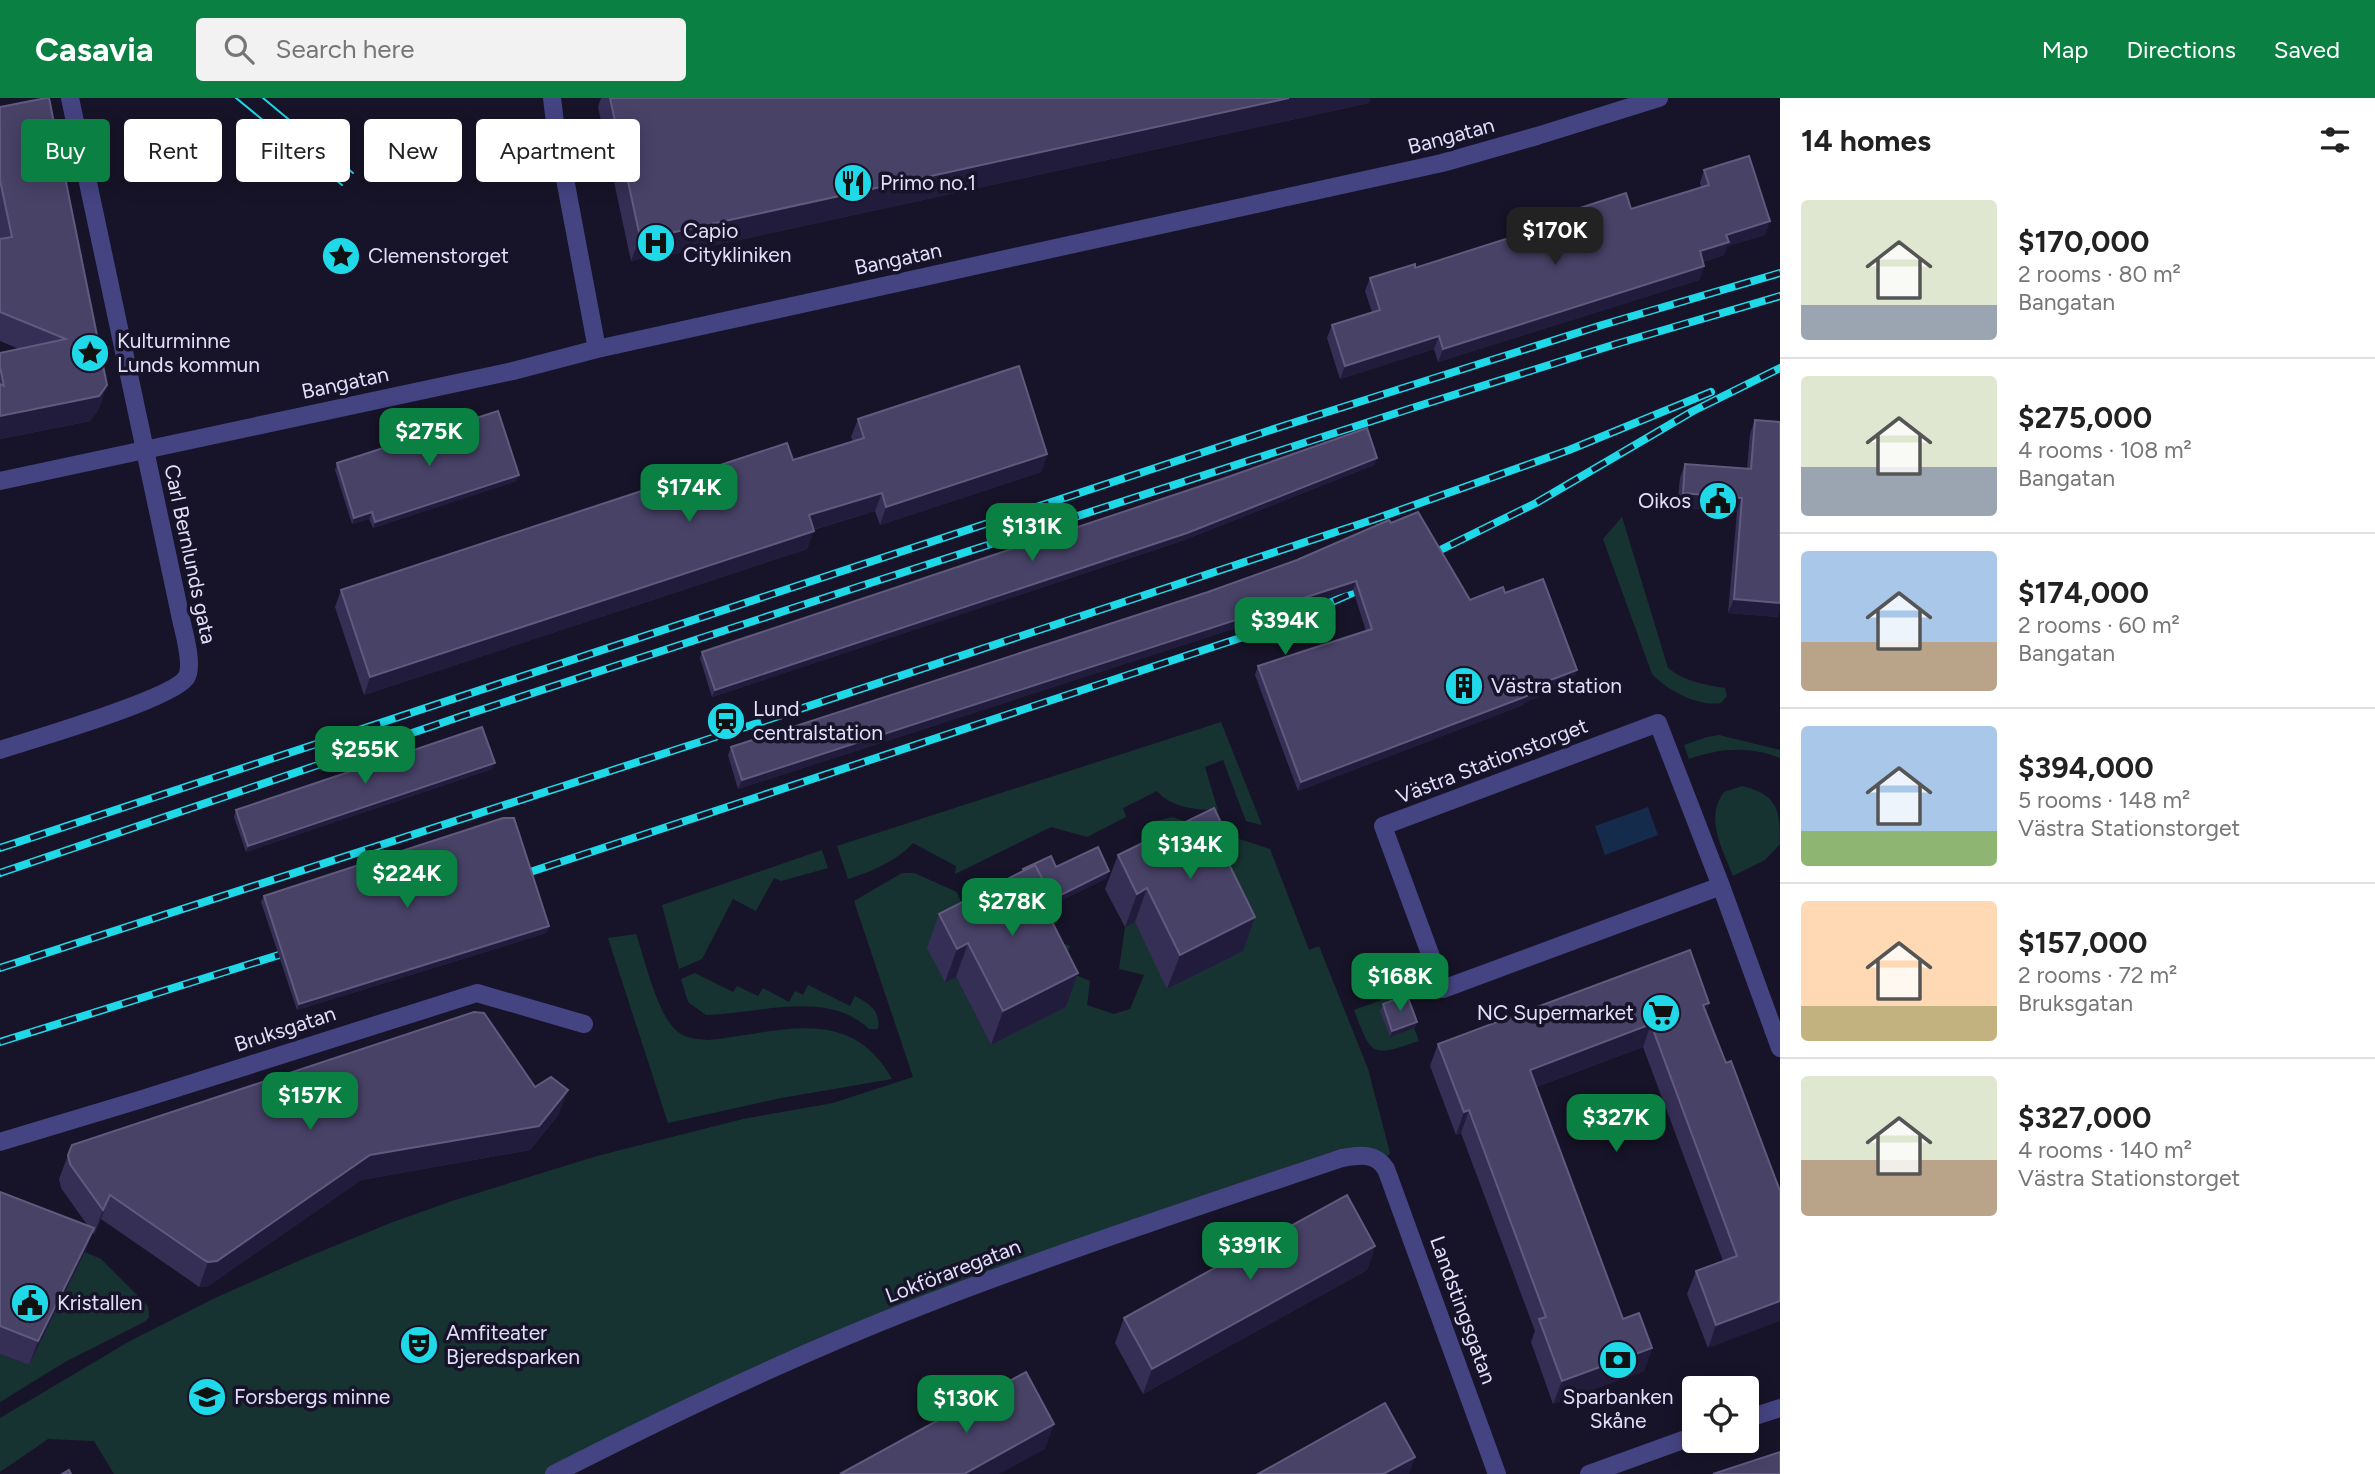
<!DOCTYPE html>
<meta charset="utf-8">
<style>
body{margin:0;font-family:Figtree,sans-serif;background:#f2f2f2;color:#222;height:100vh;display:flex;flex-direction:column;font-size:26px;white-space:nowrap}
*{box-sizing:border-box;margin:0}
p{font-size:23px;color:#767676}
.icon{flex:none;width:38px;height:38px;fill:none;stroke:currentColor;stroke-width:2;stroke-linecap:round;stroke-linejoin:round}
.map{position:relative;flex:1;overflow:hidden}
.sheet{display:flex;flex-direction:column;background:#fff;width:595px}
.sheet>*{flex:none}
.banner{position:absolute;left:21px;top:21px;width:665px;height:63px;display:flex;gap:14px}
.controls{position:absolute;left:1682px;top:1278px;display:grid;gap:14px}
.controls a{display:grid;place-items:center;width:77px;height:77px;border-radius:7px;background:#fff;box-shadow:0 4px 18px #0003;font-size:35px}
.price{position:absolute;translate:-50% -60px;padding:0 16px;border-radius:14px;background:#0b8043;color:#fff;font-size:23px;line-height:46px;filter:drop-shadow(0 2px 4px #0008)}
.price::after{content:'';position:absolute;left:50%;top:42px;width:21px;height:16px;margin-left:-10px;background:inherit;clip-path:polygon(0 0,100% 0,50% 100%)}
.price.current{background:#222;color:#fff}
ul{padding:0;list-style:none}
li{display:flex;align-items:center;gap:21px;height:175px;padding:0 21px}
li+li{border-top:2px solid #e0e0e0}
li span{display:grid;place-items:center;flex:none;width:196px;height:140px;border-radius:7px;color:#555}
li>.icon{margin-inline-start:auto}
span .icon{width:84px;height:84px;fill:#fffc;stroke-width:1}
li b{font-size:30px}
h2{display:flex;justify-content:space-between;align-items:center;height:84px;padding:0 21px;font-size:30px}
.chip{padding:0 24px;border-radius:7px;background:#fff;box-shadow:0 4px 18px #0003;font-size:24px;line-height:63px}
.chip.current{background:#0b8043;color:#fff}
header{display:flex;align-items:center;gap:42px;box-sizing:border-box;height:98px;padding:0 35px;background:#0b8043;color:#fff}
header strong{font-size:33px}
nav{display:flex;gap:38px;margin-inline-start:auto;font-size:24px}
.search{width:490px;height:63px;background:#f2f2f2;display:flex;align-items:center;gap:18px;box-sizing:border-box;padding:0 24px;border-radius:7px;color:#767676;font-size:26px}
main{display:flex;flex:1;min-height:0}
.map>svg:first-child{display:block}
.green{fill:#173331}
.water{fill:#152b4c}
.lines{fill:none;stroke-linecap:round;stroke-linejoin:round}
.minor{stroke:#454483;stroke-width:18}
.tram{stroke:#1fd8e8;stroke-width:2}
.rail-casing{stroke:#1fd8e8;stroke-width:8}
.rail{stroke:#171429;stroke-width:5;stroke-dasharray:16;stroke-linecap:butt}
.wall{fill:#362f55}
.shaded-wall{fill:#221c3c}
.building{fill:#484267;stroke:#605b7e;stroke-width:2}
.labels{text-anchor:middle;stroke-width:7;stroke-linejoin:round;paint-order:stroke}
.street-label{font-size:21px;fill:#e2dffc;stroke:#171429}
.poi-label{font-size:21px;fill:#e2dffc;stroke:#171429;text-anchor:start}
</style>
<header>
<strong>Casavia</strong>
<div class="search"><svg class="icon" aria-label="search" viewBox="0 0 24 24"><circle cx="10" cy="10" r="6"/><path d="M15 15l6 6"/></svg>Search here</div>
<nav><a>Map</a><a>Directions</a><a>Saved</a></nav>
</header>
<main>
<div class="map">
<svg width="1780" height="1376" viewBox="0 0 1780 1376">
<rect width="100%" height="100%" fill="#171429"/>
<g class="green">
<path d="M 1622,419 L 1668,570 C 1684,583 1704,587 1725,590 L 1727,598 L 1721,605 C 1698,609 1667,592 1652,576 L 1603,441 Z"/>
<path d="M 1221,624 L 1262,727 L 1246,723 L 1223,662 L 1205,669 L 1218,713 C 1196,711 1171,710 1157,693 L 1123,710 L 1126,719 L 1087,739 L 1051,729 L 955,776 L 956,768 L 913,745 C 897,763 870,774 848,781 L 837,748 Z"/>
<path d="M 1719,637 L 1780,652 L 1780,660 C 1749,648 1720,650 1689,661 L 1684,647 L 1707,639 Z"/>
<path d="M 1742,688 C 1779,697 1780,713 1780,746 L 1765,762 L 1733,778 C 1723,751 1704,720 1724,694 Z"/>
<polygon points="1172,719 1270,751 1309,852 1319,848 1368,971 1390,1055 1382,1065 1368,1057 925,1207 554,1376 114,1376 94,1343 48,1341 0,1374 0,1320 130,1243 213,1201 305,1160 393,1124 452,1103 597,1058 743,1021 833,1005 913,979 854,803 902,775 914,775 957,794 967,817 946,884 956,879 991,947 1041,837 1070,848 1061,871 1090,883 1087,907 1114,916 1130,911 1144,877 1119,871 1125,829 1135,824 1168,890 1243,853 1209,784 1147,754 1156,723"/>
<polygon points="822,752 828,770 781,783 774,780 756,813 733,801 702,861 679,871 662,807"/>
<path d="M 636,836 C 645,861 658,923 681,936 C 689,941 699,941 708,942 C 778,935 850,905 892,981 L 781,1000 L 668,1025 L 608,840 Z"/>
<path d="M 695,875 L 733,894 L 737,888 L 758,898 L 763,890 L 789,904 L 795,893 L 803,897 L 808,887 L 850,908 L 855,898 C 869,906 881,912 878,931 L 869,931 C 827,891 757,916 706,917 L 688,904 L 681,881 Z"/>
<path d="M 1406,893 L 1410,902 L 1381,912 L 1390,939 L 1414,930 L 1419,943 C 1371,959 1372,959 1354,912 Z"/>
<polygon points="85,1154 101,1161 148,1208 149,1219 146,1223 65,1264 0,1304 0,1256 29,1267"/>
</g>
<polygon class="water" points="1648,709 1658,737 1605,757 1595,728"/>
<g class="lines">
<g class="minor">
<polyline points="552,0 556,33 597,251"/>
<polyline points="0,383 513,273 597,251 1442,65 1537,38 1659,0"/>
<path d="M 0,652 C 33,641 170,602 186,580 C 194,568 184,535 181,521 L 70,0"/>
<polyline points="1721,788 1443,891 1383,728 1658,625 1721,788 1780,950"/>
<polyline points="0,1044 139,1002 477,895 584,926"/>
<polyline points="1746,1321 1780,1310"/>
<path d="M 554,1376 C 675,1314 799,1255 926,1206 C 1063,1153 1203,1107 1342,1060 C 1360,1057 1375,1054 1386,1071 L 1497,1376"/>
<polyline points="1589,1376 1694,1338"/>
</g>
<g class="tram">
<polyline points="236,0 342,87"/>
<polyline points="263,0 353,75"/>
</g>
<g class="rail-casing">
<g id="rail">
<polyline points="1422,461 1536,405 1693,313 1780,270"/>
<polyline points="0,750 1280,329 1602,227 1780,175"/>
<polyline points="0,775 462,618 861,488 1409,311 1616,246 1780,198"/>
<polyline points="515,779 1240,540 1334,503 1372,486"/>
<polyline points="0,870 706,642 1375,421 1569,352 1711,294"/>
<polyline points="0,944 295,852"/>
</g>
</g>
<use href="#rail" class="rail"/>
</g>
<g class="wall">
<polygon points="601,0 1370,0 1369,5 647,162 647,159 631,163 598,9"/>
<polygon points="0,9 107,287 98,312 90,323 0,341 0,255 19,251 0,243"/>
<polygon points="1704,72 1765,137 1727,148 1724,157 1703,164 1704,168 1699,182 1438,264 1434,251 1340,281 1327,240 1332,227 1372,214 1365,193 1370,180 1514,148 1571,130 1569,125 1574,112 1631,111 1701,89 1700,85"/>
<polygon points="858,321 1047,356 1041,374 880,427 875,413 813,432 807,451 364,597 335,509 341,492 793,362 853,343 851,339"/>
<polygon points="1755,322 1778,519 1728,515 1737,414 1677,409 1680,380 1685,366 1747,371 1750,336"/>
<polygon points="1377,360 1374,367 1184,442 712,599 700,560 702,554"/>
<polygon points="337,365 516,383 373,430 369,421 352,426 335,372"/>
<polygon points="1391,425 1470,502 1505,495 1574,581 1540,594 1538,599 1525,604 1523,607 1298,693 1255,577 1258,568 1366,533 1353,492 738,691 728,657 731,649 1208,494 1297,462"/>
<polygon points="492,671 246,754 234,719 236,712"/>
<polygon points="1118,757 1243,853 1167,891 1135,824 1125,829 1105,791"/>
<polygon points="1056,769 1107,780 1052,807 1048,818 1078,875 1066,909 991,947 956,879 945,884 927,850 939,816 1022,773 1023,771"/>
<polygon points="264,798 549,828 546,835 297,912 261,804"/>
<polygon points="1709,905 1706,914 1726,965 1780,1093 1708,1250 1687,1196 1696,1173 1723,1163 1643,949 1536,989 1623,1221 1652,1250 1644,1273 1553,1306 1531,1244 1535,1233 1461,1035 1456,1037 1430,968 1438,946"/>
<polygon points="1383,906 1417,924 1414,930 1390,939 1380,913"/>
<polygon points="535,989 559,1016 530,1052 361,1082 208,1188 199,1189 195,1186 101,1121 94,1136 92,1134 85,1154 29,1267 0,1256 0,1094 88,1128 61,1090 59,1081 68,1057"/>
<polygon points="1375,1148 1367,1172 1143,1296 1115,1245 1124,1220"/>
</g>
<g class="shaded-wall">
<polygon points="1289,0 1370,0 1369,5 647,162 656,138"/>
<polygon points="1770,123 1765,137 1727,148 1724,157 1695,167 1700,153 1726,137"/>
<polygon points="655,135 647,159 631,163 640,139"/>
<polygon points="1704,168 1699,182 1438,264 1443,251"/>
<polygon points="1439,238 1434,251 1340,281 1345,268"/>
<polygon points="107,287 98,312 90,323 0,341 0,318"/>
<polygon points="1047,356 1041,374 880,427 886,409"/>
<polygon points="1377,360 1374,367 1184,442 712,599 715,592"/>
<polygon points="519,377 516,383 373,430 375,424"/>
<polygon points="882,395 875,413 802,435 809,417"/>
<polygon points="1683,395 1742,400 1737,414 1677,409"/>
<polygon points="372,414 369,421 352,426 354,420"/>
<polygon points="814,433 807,451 364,597 370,579"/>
<polygon points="1356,483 1353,492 738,691 742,682"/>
<polygon points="1734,501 1780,505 1780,513 1778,519 1728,515"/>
<polygon points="1577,572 1574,581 1540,594 1538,599 1525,604 1523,607 1298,693 1301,684 1526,596 1540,586"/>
<polygon points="495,665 492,671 246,754 248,748"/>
<polygon points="1231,745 1219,779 1221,750"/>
<polygon points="1109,773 1107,780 1052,807 1041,837 1040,808"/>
<polygon points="1147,790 1135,824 1125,829 1137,796"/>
<polygon points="1255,819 1243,853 1167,891 1180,857"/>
<polygon points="549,828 546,835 297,912 299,906"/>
<polygon points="968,845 956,879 945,884 957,851"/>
<polygon points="1078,875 1066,909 991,947 1003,913"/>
<polygon points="1709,905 1701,927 1703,907"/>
<polygon points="1417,924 1414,930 1390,939 1392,933"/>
<polygon points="1651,926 1643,949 1522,994 1530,972"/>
<polygon points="568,992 559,1016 530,1052 361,1082 208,1188 199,1189 208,1164 370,1057"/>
<polygon points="1469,1012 1461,1035 1456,1037 1464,1014"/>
<polygon points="110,1097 101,1121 94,1136 103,1112"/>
<polygon points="94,1130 85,1154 29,1267 38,1243"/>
<polygon points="1375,1148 1367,1172 1143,1296 1152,1271"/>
<polygon points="1780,1203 1780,1223 1708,1250 1716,1227"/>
<polygon points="1652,1250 1644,1273 1553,1306 1562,1283"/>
<polygon points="1054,1326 1045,1351 999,1376 964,1376"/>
<polygon points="1415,1359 1409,1376 1383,1376"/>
</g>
<g class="building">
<polygon points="46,0 49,0 107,287 99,298 0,318 0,286 4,288 0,269 0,255 66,241 0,214 0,141 12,139 0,82 0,9"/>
<polygon points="610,0 1289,0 656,138 655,135 640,139"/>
<polygon points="1749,58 1770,123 1726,137 1729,144 1700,153 1704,168 1443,251 1439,238 1345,268 1332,227 1380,212 1370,180 1415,166 1415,170 1512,139 1514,148 1579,127 1574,112 1626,95 1631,111 1709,87 1704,72"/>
<polygon points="1019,268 1047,356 886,409 882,395 809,417 814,433 370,579 341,492 787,345 793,362 864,340 858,321"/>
<polygon points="498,313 519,377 375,424 372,414 354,420 337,365"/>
<polygon points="1755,322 1780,324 1780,505 1734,501 1742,400 1683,395 1685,366 1751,371"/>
<polygon points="1367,330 1377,360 1187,435 715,592 702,554 1225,380"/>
<polygon points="1418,414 1470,502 1503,489 1505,495 1543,481 1577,572 1540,586 1541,590 1526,596 1527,598 1301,684 1258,568 1372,531 1356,483 742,682 731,649 1208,494 1297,462 1389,422 1391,425"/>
<polygon points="482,629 495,665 248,748 236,712"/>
<polygon points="1214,710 1231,745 1221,750 1255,819 1180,857 1147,790 1137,796 1118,757"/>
<polygon points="503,720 514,720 549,828 299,906 264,798"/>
<polygon points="1098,749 1109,773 1053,801 1035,767 1024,773 1023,771 1051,758 1056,769"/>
<polygon points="1035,767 1054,803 1044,808 1078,875 1003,913 968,845 957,851 939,816"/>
<polygon points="1690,852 1709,905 1703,907 1726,965 1731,963 1780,1093 1780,1203 1716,1227 1696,1173 1737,1158 1651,926 1530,972 1623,1221 1639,1215 1652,1250 1562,1283 1539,1221 1546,1219 1469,1012 1464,1014 1438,946"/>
<polygon points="1407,897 1417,924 1392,933 1383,906"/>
<polygon points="474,914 484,915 535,989 551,979 568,992 539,1028 370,1057 217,1163 208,1164 204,1162 110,1097 103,1112 70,1066 68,1057 72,1047"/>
<polygon points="0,1094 94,1130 38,1243 0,1228"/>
<polygon points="1347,1097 1375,1148 1152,1271 1124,1220"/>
<polygon points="1026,1274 1054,1326 964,1376 840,1376"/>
<polygon points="1385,1305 1415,1359 1383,1376 1258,1376"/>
<polygon points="1780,1354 1780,1376 1713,1376"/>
<polygon points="69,1372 71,1376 62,1376"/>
</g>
<defs>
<g id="restaurant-disc" transform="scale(2.0125)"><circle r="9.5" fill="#1fd8e8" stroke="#171429"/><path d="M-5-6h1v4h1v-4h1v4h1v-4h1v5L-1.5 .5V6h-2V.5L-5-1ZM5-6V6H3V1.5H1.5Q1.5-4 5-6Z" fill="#111"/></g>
<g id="hospital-disc" transform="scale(2.0125)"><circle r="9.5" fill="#1fd8e8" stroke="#171429"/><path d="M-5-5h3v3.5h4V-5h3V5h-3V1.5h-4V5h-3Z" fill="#111"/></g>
<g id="sight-disc" transform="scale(2.0125)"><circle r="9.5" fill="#1fd8e8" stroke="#171429"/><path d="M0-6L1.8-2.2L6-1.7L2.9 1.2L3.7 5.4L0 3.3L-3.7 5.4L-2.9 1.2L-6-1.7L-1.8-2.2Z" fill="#111"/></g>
<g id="civic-disc" transform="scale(2.0125)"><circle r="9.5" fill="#1fd8e8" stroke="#171429"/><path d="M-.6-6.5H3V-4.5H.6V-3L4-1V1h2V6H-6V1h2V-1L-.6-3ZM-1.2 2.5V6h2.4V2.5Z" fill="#111"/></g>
<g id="building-disc" transform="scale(2.0125)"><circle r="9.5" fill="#1fd8e8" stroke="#171429"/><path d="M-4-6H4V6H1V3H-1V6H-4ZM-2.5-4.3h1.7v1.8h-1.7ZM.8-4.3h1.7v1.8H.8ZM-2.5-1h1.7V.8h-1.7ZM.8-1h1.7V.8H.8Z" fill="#111"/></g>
<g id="station-disc" transform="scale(2.0125)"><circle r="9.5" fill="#1fd8e8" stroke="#171429"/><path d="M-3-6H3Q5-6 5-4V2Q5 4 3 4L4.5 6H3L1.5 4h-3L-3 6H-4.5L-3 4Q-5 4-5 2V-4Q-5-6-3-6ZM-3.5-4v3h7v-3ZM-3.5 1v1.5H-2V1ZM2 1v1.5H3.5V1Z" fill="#111"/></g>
<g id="supermarket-disc" transform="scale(2.0125)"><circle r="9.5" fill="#1fd8e8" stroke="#171429"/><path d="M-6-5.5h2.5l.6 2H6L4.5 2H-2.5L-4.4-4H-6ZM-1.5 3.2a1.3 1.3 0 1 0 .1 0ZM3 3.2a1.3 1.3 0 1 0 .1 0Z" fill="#111"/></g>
<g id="theatre-disc" transform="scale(2.0125)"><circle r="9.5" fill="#1fd8e8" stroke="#171429"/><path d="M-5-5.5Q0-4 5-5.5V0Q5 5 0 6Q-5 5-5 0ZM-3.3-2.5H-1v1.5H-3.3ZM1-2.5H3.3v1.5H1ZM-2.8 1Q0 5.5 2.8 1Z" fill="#111"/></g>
<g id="bank-disc" transform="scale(2.0125)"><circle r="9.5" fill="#1fd8e8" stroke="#171429"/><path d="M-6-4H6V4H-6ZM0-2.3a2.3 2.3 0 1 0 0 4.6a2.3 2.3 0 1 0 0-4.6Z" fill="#111"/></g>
<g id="school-disc" transform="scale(2.0125)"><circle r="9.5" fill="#1fd8e8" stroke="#171429"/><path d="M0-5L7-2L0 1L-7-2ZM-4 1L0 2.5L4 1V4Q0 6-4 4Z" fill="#111"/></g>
</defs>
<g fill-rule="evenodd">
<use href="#restaurant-disc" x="853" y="85"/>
<use href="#hospital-disc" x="656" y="145"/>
<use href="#sight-disc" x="341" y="158"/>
<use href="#sight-disc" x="90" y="255"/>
<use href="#civic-disc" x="1718" y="403"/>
<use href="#building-disc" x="1464" y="588"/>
<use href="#station-disc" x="726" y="623"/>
<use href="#supermarket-disc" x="1661" y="915"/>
<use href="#civic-disc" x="30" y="1205"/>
<use href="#theatre-disc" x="419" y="1247"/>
<use href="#bank-disc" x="1618" y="1262"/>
<use href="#school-disc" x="207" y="1299"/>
</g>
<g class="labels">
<g class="street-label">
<text transform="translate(1451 38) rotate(-15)" y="7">Bangatan</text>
<text transform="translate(898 161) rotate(-12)" y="7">Bangatan</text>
<text transform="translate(345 285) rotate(-12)" y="7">Bangatan</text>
<text transform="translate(190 456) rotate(78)" y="7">Carl Bernlunds gata</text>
<text transform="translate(1492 663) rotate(-21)" y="7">Västra Stationstorget</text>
<text transform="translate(285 931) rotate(-18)" y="7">Bruksgatan</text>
<text transform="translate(953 1173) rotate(-21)" y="7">Lokföraregatan</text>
<text transform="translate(1463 1212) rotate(70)" y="7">Landstingsgatan</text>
</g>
<g class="poi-label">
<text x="880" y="92">Primo no.1</text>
<text x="683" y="140">Capio<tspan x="683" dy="24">Citykliniken</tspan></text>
<text x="368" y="165">Clemenstorget</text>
<text x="117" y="250">Kulturminne<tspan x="117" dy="24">Lunds kommun</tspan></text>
<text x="1691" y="410" text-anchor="end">Oikos</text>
<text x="1491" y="595">Västra station</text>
<text x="753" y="618">Lund<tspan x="753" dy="24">centralstation</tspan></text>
<text x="1634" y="922" text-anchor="end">NC Supermarket</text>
<text x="57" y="1212">Kristallen</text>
<text x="446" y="1242">Amfiteater<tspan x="446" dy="24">Bjeredsparken</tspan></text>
<text x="234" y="1306">Forsbergs minne</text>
<text x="1618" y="1306" text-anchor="middle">Sparbanken<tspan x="1618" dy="24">Skåne</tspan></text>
</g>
</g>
</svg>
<div class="controls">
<a><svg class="icon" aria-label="locate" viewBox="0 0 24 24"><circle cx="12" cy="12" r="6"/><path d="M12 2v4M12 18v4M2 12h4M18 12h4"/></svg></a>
</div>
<b class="price current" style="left:1555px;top:169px">$170K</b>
<b class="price" style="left:429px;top:370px">$275K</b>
<b class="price" style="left:689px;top:426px">$174K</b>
<b class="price" style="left:1032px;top:465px">$131K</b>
<b class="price" style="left:1285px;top:559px">$394K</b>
<b class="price" style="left:365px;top:688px">$255K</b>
<b class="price" style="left:1190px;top:783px">$134K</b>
<b class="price" style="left:407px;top:812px">$224K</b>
<b class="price" style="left:1012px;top:840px">$278K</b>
<b class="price" style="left:1400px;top:915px">$168K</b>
<b class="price" style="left:310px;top:1034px">$157K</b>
<b class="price" style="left:1616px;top:1056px">$327K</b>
<b class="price" style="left:1250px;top:1184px">$391K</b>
<b class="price" style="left:966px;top:1337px">$130K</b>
<div class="banner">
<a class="chip current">Buy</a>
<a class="chip">Rent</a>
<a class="chip">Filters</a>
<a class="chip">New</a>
<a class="chip">Apartment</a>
</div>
</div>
<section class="sheet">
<h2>14 homes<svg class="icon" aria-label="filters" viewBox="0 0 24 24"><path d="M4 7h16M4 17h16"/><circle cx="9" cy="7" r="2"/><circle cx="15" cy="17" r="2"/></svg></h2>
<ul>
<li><span style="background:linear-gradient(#dfe7d0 75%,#9aa5b1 0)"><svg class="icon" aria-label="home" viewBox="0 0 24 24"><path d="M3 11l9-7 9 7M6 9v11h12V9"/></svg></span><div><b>$170,000</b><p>2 rooms · 80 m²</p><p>Bangatan</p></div></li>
<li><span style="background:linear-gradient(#dfe7d0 65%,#9aa5b1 0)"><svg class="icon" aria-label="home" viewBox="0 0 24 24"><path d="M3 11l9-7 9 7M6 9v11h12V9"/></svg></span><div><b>$275,000</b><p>4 rooms · 108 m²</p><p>Bangatan</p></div></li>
<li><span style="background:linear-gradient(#a9c7e8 65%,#b9a48a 0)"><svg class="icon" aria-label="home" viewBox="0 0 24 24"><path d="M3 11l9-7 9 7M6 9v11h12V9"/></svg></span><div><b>$174,000</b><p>2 rooms · 60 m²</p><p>Bangatan</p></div></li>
<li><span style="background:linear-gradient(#a9c7e8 75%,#8fb573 0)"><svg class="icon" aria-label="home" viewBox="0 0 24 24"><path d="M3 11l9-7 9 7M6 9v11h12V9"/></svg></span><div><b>$394,000</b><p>5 rooms · 148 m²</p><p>Västra Stationstorget</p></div></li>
<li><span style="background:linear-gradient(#ffd9b3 75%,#c2b280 0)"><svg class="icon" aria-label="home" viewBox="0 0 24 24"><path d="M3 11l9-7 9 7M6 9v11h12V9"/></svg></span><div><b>$157,000</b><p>2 rooms · 72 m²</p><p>Bruksgatan</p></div></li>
<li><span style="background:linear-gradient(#dfe7d0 60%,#b9a48a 0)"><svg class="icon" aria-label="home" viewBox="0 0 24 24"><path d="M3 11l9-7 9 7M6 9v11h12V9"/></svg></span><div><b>$327,000</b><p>4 rooms · 140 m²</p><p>Västra Stationstorget</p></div></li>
</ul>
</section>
</main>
